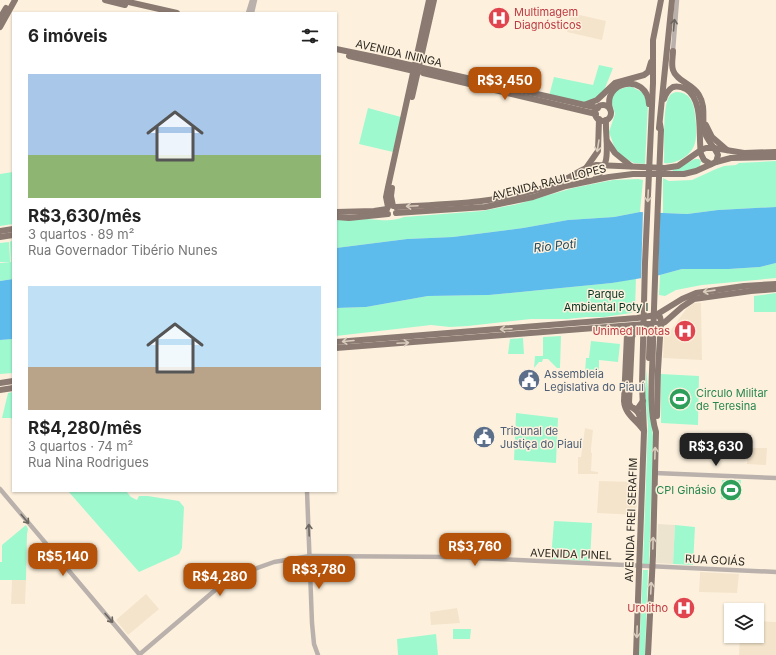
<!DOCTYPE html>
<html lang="pt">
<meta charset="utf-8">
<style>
body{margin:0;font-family:Inter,sans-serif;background:#f6f6f6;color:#222;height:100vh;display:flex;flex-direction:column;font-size:15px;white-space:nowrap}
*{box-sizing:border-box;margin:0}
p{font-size:13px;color:#767676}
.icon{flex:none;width:22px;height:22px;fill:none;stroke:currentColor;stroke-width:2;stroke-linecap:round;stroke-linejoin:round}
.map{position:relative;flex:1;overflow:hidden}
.sheet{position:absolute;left:12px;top:12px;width:325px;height:480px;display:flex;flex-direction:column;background:#fff;border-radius:0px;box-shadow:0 1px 3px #0004}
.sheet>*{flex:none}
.fabs{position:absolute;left:724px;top:603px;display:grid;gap:8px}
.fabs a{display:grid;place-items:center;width:40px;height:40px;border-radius:0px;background:#fff;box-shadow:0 1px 3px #0004;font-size:20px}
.price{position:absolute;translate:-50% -34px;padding:0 9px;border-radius:8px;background:#b45309;color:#fff;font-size:13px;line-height:26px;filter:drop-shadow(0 1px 2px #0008)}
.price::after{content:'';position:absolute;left:50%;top:24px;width:12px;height:9px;margin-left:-6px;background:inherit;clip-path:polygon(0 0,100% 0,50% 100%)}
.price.current{background:#222;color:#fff}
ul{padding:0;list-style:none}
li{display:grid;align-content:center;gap:8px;height:212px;padding:0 16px}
li span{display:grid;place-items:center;height:124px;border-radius:0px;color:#555}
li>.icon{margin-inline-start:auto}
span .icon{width:72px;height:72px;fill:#fffc;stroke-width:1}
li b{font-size:17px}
h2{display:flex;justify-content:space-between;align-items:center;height:48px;padding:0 16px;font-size:17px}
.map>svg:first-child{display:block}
.commercial{fill:#ede4cf}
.built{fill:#f4e4cb}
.green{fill:#9ff9ce}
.water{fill:#5ebcec}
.pier{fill:#fdf1de}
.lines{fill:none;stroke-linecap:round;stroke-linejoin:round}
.minor{stroke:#bab1ac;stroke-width:4.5}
.major{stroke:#8a7a71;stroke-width:6}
.oneway{stroke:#6c6660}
.oneway2{stroke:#dacdbd}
.labels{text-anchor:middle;stroke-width:3;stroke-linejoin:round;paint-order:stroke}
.health-label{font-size:11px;fill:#be3a42;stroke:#fdf1de;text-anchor:end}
.street-label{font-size:11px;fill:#2c2821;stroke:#fdf1de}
.park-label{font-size:11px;fill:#053221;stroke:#fdf1de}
.service-label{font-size:11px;fill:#4e5e75;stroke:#fdf1de;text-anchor:start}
.leisure-label{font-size:11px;fill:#27864d;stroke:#fdf1de;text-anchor:start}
.water-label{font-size:12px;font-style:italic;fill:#224a5f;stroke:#fdf1de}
</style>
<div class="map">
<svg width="776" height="655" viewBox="0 0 776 655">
<rect width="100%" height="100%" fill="#fdf1de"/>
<polygon class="commercial" points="658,524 675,525 673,564 656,563"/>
<g class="built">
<polygon points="571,13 606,21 602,40 567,32"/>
<polygon points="694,303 701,303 702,360 663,358 664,333 671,330 687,308"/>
<polygon points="585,428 593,430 591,449 591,453 592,453 591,471 598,472 598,474 578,474 578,457 581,457"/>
<polygon points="748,448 767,448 766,465 747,464"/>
<polygon points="599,481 638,482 636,515 597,513"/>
<polygon points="700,572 739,574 737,593 699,592"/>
<polygon points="12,579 26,580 25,604 11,604"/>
<polygon points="146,594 159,609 128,635 116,620"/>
<polygon points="457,608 460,623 431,625 430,612"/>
<polygon points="757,621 776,622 776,655 739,655 740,636 757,636"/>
</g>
<g class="green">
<polygon points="599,65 613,68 603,93 587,103 549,96 554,77 593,85"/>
<polygon points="627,87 632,87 642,92 648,103 645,164 634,163 630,161 619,154 614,146 609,132 615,114 611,100 617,90"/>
<path d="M 676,92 C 694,92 695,110 696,124 C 696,131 697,139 694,146 C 690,156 675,165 664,163 C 665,149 662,107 669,97 C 670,94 673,93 676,92 Z"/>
<polygon points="368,108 401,117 393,152 359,144"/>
<polygon points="695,159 699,159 701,161 700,166 688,171 672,172 673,170"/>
<polygon points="776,161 776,207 718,210 687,214 663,213 663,178 669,181 692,180 716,169 724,166 736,165 739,163"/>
<polygon points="13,172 13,224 0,226 0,174"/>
<path d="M 638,179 L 643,180 L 640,212 L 614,217 L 568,220 L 523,228 L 453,237 L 407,239 L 336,248 L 336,220 C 347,220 358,219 368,219 C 381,220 392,222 404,217 L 482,211 L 518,204 L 573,188 L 613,180 Z"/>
<polygon points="13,240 13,279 0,281 0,263 11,262 10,242"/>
<polygon points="9,242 10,262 0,262 0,243"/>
<polygon points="776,263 776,278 702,285 676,290 665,296 659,295 660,275 682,269 729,269 760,267"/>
<polygon points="636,278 635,309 631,313 604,317 586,317 568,319 531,319 468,326 450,327 431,325 336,336 336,308 366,307 428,296 489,295 612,283"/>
<polygon points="776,293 776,312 754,312 754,296"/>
<polygon points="561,336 560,368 557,368 548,359 543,359 542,362 539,362 534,368 535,356 543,356 543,337"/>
<polygon points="523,338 524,354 508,354 510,339"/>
<polygon points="13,339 13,373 0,374 0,340"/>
<polygon points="591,341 620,344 618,362 599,360 599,373 585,373 586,358 589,358"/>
<polygon points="646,369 653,437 649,564 643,564 648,425 645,394"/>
<polygon points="661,374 699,376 698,425 661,423"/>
<polygon points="13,392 13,420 11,418 2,418 8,393"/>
<polygon points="516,413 558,418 556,463 514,460"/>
<polygon points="722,480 741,480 740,500 721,499"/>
<polygon points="68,491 126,491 131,497 137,500 139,496 148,496 179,501 184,507 182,548 179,554 139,572"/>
<polygon points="554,521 592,523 590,561 551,559"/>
<polygon points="26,525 28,529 27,534 26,580 0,580 0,562 2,562 2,545"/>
<polygon points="675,525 695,527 693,565 673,564"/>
<polygon points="643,570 648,570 645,655 639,655"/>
<polygon points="453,629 471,629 470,639 453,639"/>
<polygon points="436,634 438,655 398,655 397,639"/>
</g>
<g class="water">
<polygon points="776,207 776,263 760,267 729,269 682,269 660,275 612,283 489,295 428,296 366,307 336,308 336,248 407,239 453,237 523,228 568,220 614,217 640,212 687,214 718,210"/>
<polygon points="13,279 13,339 0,340 0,281"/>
</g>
<polygon class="pier" points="643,210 660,211 658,277 641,280"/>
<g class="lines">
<g class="minor">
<polyline points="248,13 252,0"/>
<polyline points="252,13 255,0"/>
<polyline points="673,51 677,0"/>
<polyline points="655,473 776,478"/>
<polyline points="0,489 140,655"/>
<polyline points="307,491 312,623 314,644 318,655"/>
<polyline points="140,654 220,586 235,576 274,562 310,556 454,557 776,572"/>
</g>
<g class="major">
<polyline points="105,0 125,5"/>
<polyline points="120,0 177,13"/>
<polyline points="0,18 6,8"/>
<polyline points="0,27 15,0"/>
<polyline points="336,49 375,57 598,108"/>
<path d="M 673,51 C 673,57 671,64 673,70 C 676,81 693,84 699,95 C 706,106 702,119 704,131 C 707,141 714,146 718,155 L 716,162"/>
<polyline points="349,56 414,71"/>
<polyline points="423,73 596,114"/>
<polyline points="412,97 434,0"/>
<path d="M 664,99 C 666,93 668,90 673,87 C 677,86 682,87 686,89 C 704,100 698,135 701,154 L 704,160 L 711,164"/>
<polyline points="584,105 597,100 615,83 644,75 648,72 651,62"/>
<circle cx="603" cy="113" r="8"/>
<path d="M 610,109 C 602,81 647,72 649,104"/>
<polyline points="706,125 712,137 727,150"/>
<polyline points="659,128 672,0"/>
<polyline points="607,141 615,153 631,166"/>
<path d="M 595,179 C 613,164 605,141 606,120"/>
<polyline points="589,181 585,177 584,171 598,151 599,119"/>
<polyline points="392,188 391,196 393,206"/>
<polyline points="388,207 386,197 388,187 429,0"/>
<path d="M 396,207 C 446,204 491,204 540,189 C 549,186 558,183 566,179 C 576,174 584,167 596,165 L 665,168 L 678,166 L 701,150 L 706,148 L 714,148 L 744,153 L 776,152"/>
<polyline points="336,212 374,211 387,209"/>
<polyline points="396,213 485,207 533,197 566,186 609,177 633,174 684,174 696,171 716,162 731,158 776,157"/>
<polyline points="336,217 349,218 388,214"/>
<polyline points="0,231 13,229"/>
<polyline points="0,237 13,235"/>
<polyline points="656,315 660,317 661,321 658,370 657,416"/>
<path d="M 618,329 L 625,330 L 627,335 L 624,401 C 625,415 637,420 644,431"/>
<polyline points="336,342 637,318 656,315 682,299 696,293 744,286 776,284"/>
<polyline points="336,348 646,324 661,324 665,322 682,307 694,299 751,291 776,289"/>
<polyline points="649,358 650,327"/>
<polyline points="0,383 13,381"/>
<polyline points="0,390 13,388"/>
<polyline points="643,401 638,408 636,409 631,407 629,403 632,337 635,331 644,325"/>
<path d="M 633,408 C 638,412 640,414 640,420 L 636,420"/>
<polyline points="636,655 644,431 642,385 645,263 653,83 653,40 661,0"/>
<path d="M 648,655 L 653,555 L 656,432 C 648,407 653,367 653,341 C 655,270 658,200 661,130 L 660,124"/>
</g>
</g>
<defs><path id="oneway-shaft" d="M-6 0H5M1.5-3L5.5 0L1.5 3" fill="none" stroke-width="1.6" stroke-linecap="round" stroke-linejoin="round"/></defs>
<g class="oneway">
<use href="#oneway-shaft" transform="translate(674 25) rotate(-85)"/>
<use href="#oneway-shaft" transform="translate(25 519) rotate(50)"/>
<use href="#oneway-shaft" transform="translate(309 530) rotate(-92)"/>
<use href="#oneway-shaft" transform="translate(109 618) rotate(49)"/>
</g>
<g class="oneway2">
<use href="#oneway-shaft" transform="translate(598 146) rotate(99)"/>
<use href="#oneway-shaft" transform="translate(648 196) rotate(93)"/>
<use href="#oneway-shaft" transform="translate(412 206) rotate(177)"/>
<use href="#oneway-shaft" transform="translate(709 291) rotate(172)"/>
<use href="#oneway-shaft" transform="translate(506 329) rotate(177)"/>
<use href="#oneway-shaft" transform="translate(348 341) rotate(175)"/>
<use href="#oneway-shaft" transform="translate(403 343) rotate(-3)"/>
<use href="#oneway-shaft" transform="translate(655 453) rotate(-88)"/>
<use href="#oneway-shaft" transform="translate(653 543) rotate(-88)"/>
<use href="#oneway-shaft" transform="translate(651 588) rotate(-87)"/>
<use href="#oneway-shaft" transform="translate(637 632) rotate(92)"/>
</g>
<defs>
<g id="hospital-disc" transform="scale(1.15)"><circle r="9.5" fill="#e0444e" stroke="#fdf1de"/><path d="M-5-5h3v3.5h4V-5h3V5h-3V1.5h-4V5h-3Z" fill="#fff"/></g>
<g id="civic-disc" transform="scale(1.15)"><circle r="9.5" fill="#5c6f8a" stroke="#fdf1de"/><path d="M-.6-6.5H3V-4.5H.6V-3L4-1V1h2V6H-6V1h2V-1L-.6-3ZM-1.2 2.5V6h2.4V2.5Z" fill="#fff"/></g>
<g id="stadium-disc" transform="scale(1.15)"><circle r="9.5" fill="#2e9e5b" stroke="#fdf1de"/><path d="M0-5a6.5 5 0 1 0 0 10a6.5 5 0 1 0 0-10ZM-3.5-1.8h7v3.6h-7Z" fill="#fff"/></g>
</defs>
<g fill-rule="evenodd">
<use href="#hospital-disc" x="499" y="18"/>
<use href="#hospital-disc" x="685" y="331"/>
<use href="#civic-disc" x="529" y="380"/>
<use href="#stadium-disc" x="680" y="399"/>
<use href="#civic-disc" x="484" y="437"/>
<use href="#stadium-disc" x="731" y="490"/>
<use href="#hospital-disc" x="684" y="608"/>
</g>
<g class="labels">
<g class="health-label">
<text x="514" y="16" text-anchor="start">Multimagem<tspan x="514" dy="13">Diagnósticos</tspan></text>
<text x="670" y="335">Unimed Ilhotas</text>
<text x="668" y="612">Urolitho</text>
</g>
<g class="street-label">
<text transform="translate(399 53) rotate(13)" y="4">AVENIDA ININGA</text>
<text transform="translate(549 182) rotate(-14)" y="4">AVENIDA RAUL LOPES</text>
<text transform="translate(631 520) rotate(-88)" y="4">AVENIDA FREI SERAFIM</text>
<text transform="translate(571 554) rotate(2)" y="4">AVENIDA PINEL</text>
<text transform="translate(715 560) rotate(3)" y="4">RUA GOIÁS</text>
</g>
<g class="park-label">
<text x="606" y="298">Parque<tspan x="606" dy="13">Ambiental Poty I</tspan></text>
</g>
<g class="service-label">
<text x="544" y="378">Assembleia<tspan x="544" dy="13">Legislativa do Piauí</tspan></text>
<text x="500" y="435">Tribunal de<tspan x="500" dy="13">Justiça do Piauí</tspan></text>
</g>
<g class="leisure-label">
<text x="696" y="397">Circulo Militar<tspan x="696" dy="13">de Teresina</tspan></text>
<text x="716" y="494" text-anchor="end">CPI Ginásio</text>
</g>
<g class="water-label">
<text transform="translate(555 246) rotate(-6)" y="4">Rio Poti</text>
</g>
</g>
</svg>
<div class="fabs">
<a><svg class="icon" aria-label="layers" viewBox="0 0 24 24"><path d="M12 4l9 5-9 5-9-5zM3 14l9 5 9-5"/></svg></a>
</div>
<b class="price" style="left:505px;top:101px">R$3,450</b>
<b class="price current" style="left:716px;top:467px">R$3,630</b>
<b class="price" style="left:475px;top:567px">R$3,760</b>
<b class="price" style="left:63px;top:577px">R$5,140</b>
<b class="price" style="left:319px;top:590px">R$3,780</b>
<b class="price" style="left:220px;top:597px">R$4,280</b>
<section class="sheet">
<h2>6 imóveis<svg class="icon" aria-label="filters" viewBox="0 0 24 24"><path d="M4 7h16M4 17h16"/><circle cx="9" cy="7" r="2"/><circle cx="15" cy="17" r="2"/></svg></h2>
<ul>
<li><span style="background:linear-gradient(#a9c7e8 65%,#8fb573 0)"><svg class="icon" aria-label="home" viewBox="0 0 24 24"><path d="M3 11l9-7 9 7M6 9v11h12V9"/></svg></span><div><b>R$3,630/mês</b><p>3 quartos · 89 m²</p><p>Rua Governador Tibério Nunes</p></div></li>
<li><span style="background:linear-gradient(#bfe0f5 65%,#b9a48a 0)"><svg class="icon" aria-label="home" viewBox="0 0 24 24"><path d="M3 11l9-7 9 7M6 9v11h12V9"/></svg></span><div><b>R$4,280/mês</b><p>3 quartos · 74 m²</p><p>Rua Nina Rodrigues</p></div></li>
</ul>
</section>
</div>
